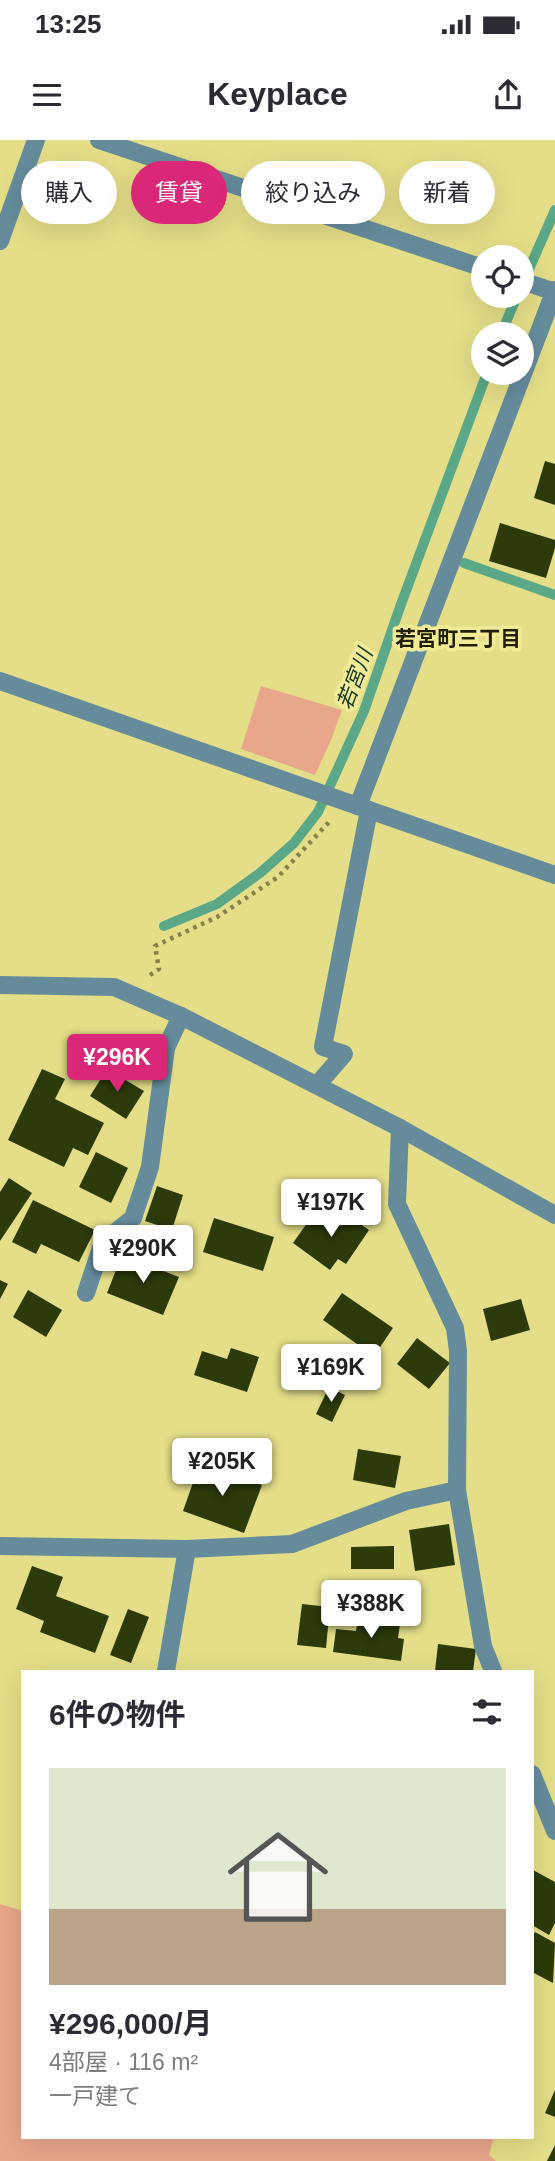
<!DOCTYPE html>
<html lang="ja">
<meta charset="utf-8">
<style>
body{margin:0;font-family:Arial,"Noto Sans JP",sans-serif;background:#f7f7f7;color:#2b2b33;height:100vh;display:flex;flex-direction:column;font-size:26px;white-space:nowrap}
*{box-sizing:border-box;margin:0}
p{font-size:23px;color:#7c7c81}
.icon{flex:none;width:38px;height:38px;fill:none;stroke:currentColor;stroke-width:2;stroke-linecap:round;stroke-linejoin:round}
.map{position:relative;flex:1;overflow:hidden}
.drawer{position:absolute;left:21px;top:1530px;width:513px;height:469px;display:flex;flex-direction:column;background:#fff;border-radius:0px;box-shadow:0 7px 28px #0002}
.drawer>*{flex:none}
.hud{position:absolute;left:21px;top:21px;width:514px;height:63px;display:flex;gap:14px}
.buttons{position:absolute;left:471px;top:105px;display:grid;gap:14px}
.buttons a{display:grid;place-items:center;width:63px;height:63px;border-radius:50%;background:#fff;box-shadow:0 7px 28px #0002;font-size:35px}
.price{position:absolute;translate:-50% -60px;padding:0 16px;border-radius:7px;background:#fff;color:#222;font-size:23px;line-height:46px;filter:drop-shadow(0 2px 4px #0008)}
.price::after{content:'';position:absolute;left:50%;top:42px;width:21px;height:16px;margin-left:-10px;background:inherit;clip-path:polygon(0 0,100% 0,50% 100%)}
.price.current{background:#db2777;color:#fff}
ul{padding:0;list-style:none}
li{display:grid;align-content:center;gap:14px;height:371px;padding:0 28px}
li span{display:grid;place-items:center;height:217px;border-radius:0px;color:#555}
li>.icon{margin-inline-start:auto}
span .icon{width:126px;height:126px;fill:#fffc;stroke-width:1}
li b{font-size:30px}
h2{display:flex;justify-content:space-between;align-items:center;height:84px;padding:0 28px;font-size:30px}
.pill{padding:0 24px;border-radius:32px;background:#fff;box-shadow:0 7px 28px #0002;font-size:24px;line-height:63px}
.pill.current{background:#db2777;color:#fff}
.status{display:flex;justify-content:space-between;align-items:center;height:49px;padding:0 35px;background:#fff;direction:ltr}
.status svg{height:19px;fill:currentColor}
header{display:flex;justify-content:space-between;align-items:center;height:91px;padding:0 28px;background:#fff;font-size:32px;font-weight:800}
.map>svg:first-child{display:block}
.green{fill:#e8a78a}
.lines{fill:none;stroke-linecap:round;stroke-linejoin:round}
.stream{stroke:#5aa887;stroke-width:10}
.building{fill:#2c3b09}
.path{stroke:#878247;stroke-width:4.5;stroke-dasharray:3.5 5;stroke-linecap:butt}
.minor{stroke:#668c9c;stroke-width:18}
.labels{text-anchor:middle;stroke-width:7;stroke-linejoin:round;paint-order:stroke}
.neighbourhood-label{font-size:21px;font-weight:bold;fill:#221f00;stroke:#f2eb95}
.water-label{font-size:21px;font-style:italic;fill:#113527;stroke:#f2eb95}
</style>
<div class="status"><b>13:25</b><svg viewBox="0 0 49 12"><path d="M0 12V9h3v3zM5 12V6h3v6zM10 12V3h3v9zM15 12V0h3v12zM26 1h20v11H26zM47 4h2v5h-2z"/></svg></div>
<header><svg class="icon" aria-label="menu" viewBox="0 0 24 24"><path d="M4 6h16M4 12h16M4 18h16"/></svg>Keyplace<svg class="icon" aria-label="share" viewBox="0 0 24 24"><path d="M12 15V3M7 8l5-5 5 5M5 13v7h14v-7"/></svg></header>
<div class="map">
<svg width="555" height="2021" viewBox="0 0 555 2021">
<rect width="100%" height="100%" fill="#e4de88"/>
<g class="green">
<polygon points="261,546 342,570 331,600 315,635 241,609"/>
<polygon points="0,1764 23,1771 23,1997 494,1997 489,2015 496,2021 0,2021"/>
</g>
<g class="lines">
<g class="stream">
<polyline points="522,145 555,70"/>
<polyline points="501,194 517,156"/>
<polyline points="464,423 555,455"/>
<polyline points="164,786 217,764 260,733 294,703 318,672 364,571 400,467 487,233"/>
</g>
</g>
<g class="building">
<polygon points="545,321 555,324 555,365 534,358"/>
<polygon points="500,383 555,400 555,408 546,438 489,421"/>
<polygon points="92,895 144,915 137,934 84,914"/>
<polygon points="42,929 65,939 55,959 104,983 88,1015 73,1008 64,1027 8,1000"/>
<polygon points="107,929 144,951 126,979 90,956"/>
<polygon points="96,1012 128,1028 111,1063 79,1047"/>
<polygon points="9,1038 32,1053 0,1101 0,1052"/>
<polygon points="157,1046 183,1055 172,1090 145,1081"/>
<polygon points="33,1060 95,1090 79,1122 41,1104 36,1114 12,1102"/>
<polygon points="317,1069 341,1086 348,1075 369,1090 346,1124 338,1119 330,1130 293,1103"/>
<polygon points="214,1078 274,1097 263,1131 203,1112"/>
<polygon points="122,1115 179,1137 163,1175 107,1153"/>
<polygon points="0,1140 8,1144 0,1159"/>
<polygon points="28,1150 62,1170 46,1197 13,1177"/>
<polygon points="342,1153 393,1188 374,1216 323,1180"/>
<polygon points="521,1159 530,1190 491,1201 483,1169"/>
<polygon points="417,1198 450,1223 429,1249 397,1224"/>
<polygon points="231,1208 259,1217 247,1252 194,1235 202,1211 227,1219"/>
<polygon points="329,1247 345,1255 332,1282 316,1274"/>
<polygon points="358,1309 401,1316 395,1348 353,1340"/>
<polygon points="200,1323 262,1345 244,1393 183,1371"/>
<polygon points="449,1384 455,1425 415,1431 409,1390"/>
<polygon points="394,1406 394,1429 351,1429 351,1407"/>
<polygon points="32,1426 63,1437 56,1456 109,1476 95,1513 40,1492 44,1481 16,1469"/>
<polygon points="302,1464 330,1467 326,1508 297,1505"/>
<polygon points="128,1469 149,1477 131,1523 110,1515"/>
<polygon points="358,1478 400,1484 398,1498 404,1499 401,1521 333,1512 336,1489 356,1491"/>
<polygon points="438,1504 476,1509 473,1531 435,1531"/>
<polygon points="533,1730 555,1742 555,1783 549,1795 532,1785"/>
<polygon points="535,1792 555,1803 553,1843 532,1832 532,1798"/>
<polygon points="555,1950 555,1977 545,1973"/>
<polygon points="555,2005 555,2021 547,2021"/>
</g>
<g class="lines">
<polyline class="path" points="150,835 159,829 155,806 217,777 278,737 329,682"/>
<g class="minor">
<polyline points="99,0 483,128"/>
<polyline points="0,101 36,0"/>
<polyline points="522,141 555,152"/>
<polyline points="0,541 555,735"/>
<polyline points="358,666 555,150"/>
<polyline points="0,845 114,847 181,876 400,988 555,1075"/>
<polyline points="317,945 344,914 323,907 369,670"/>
<polyline points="400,988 397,1064 455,1188 458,1211 457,1350 483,1506 493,1531"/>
<polyline points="86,1153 103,1102 133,1078 150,1027 166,908 181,876"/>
<polyline points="0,1406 187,1409 292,1404 406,1361 457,1350"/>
<polyline points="166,1531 187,1409"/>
<polyline points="532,1634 555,1691"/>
</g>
</g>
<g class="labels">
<g class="neighbourhood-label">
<text x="458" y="506">若宮町三丁目</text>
</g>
<g class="water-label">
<text transform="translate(355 539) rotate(-69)" y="7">若宮川</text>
</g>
</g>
</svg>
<div class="buttons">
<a><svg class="icon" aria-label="locate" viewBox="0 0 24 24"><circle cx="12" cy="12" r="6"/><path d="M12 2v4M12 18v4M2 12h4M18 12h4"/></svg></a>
<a><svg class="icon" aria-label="layers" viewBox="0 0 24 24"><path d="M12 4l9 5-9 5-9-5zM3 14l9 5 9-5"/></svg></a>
</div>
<b class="price current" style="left:117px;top:954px">¥296K</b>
<b class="price" style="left:331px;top:1099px">¥197K</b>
<b class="price" style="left:143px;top:1145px">¥290K</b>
<b class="price" style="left:331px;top:1264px">¥169K</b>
<b class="price" style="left:222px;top:1358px">¥205K</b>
<b class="price" style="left:371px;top:1500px">¥388K</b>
<div class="hud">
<a class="pill">購入</a>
<a class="pill current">賃貸</a>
<a class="pill">絞り込み</a>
<a class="pill">新着</a>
</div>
<section class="drawer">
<h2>6件の物件<svg class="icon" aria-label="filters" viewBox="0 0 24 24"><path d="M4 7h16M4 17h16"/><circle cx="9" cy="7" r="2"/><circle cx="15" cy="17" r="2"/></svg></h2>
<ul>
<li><span style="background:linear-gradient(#dfe7d0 65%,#b9a48a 0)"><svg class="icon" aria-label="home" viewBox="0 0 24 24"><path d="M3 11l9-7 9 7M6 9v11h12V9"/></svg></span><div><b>¥296,000/月</b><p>4部屋 · 116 m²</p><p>一戸建て</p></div></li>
</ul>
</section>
</div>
